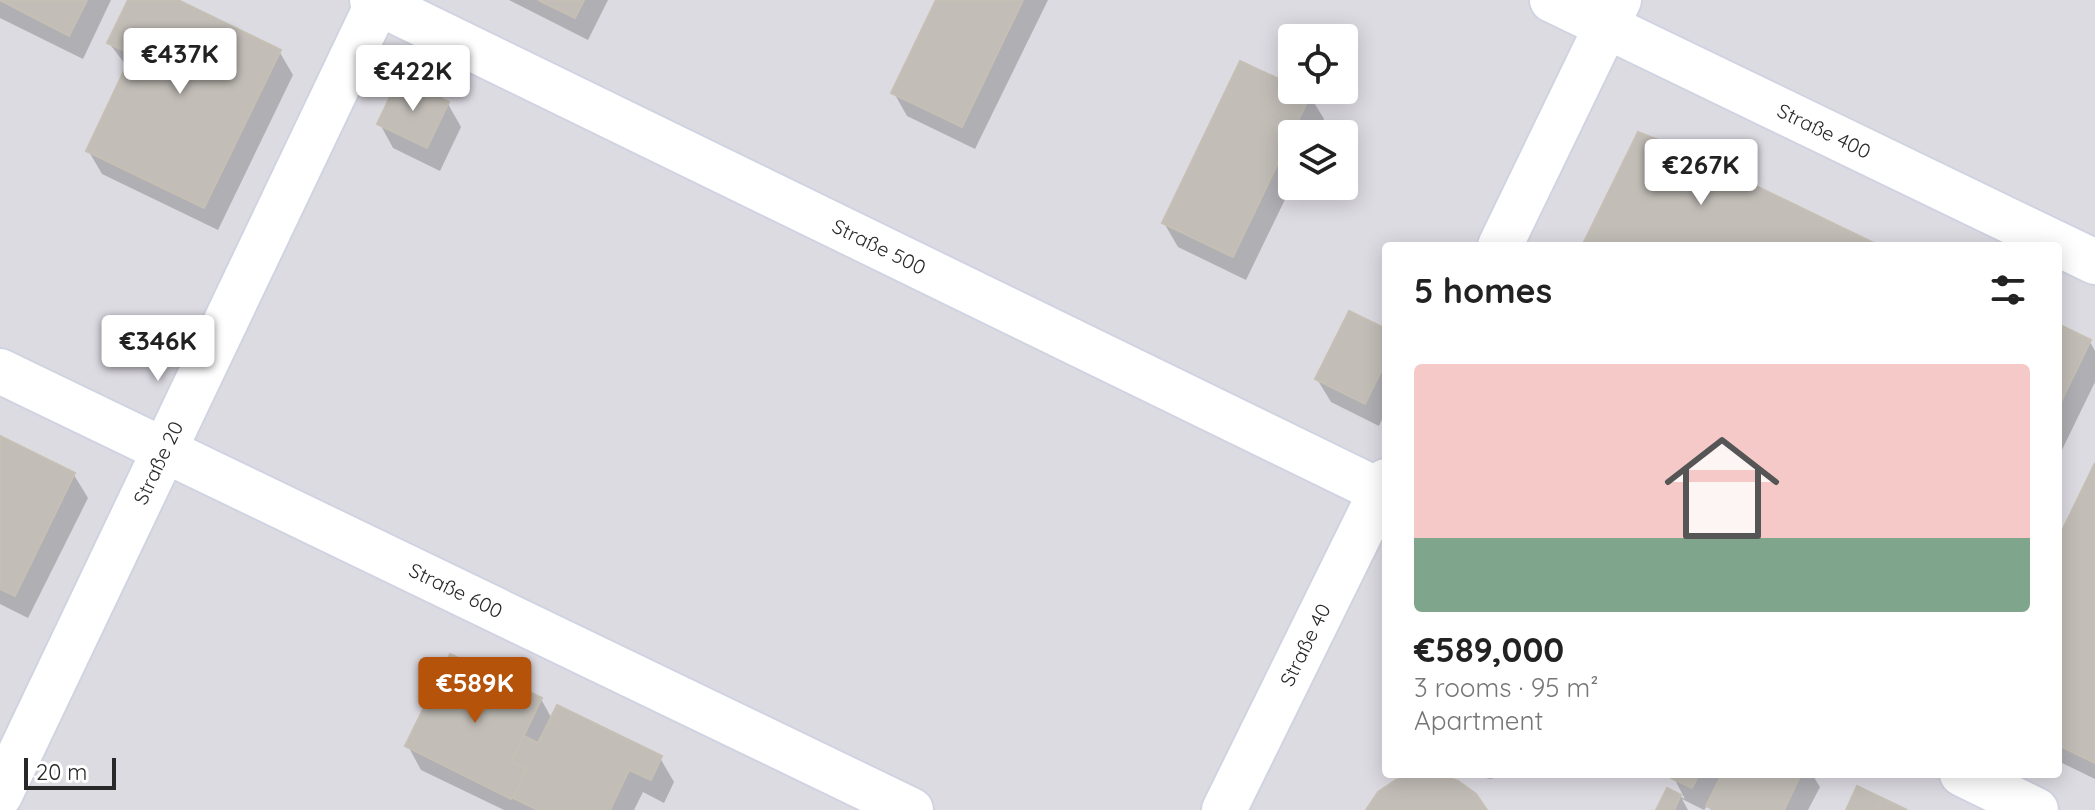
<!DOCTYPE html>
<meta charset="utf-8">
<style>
body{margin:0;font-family:Quicksand,sans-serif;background:#f2f2f2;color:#222;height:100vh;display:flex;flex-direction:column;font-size:30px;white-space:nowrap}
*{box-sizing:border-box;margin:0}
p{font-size:26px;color:#767676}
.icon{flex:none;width:44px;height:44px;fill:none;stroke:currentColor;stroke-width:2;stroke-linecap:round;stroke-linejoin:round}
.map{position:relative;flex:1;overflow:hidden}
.side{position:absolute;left:1382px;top:242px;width:680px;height:536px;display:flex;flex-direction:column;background:#fff;border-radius:8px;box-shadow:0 4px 20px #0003}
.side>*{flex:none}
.controls{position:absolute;left:1278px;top:24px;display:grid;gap:16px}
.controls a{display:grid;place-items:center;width:80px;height:80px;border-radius:8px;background:#fff;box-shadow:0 4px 20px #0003;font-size:40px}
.scale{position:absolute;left:24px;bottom:20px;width:92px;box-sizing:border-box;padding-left:8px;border:4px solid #282828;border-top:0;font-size:22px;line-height:28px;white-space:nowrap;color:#282828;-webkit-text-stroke:6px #fff;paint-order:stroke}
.price{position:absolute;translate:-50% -68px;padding:0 18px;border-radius:8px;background:#fff;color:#222;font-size:26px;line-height:52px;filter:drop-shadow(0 2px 4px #0008)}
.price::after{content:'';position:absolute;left:50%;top:48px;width:24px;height:18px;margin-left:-12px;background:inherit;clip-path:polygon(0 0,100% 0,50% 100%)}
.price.on{background:#b45309;color:#fff}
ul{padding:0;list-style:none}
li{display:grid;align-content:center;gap:16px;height:424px;padding:0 32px}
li+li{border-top:2px solid #e0e0e0}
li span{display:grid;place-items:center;height:248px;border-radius:8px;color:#555}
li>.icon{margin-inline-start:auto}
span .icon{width:144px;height:144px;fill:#fffc;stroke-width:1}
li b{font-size:34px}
h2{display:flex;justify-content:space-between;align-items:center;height:96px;padding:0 32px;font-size:34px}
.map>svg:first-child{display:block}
.industrial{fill:#dddbe2;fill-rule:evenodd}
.shadow{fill:#0003}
.building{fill:#c2bdb7;stroke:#c5bfb4;stroke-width:2}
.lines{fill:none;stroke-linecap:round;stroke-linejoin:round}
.minor-casing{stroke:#d0d3e1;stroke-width:48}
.minor{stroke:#fff;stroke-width:44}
.labels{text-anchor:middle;stroke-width:7;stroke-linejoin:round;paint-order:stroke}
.street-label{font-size:20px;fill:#282828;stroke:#fff}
</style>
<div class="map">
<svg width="2095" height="810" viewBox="0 0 2095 810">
<rect width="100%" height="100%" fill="#eae3da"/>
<path class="industrial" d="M 0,0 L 2095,0 L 2095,810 L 0,810 ZM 1292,38 L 1344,38 L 1344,90 L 1292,90 ZM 1292,134 L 1344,134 L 1344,186 L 1292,186 ZM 1386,246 L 2058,246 L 2058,774 L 1386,774 Z"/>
<g class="shadow">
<polygon points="0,0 111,0 83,59 0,18"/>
<polygon points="130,0 172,0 279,51 293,75 218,230 102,174 88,150 128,68 109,43"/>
<polygon points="509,0 608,0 588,40"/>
<polygon points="938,0 1048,0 975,149 907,116 894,93"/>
<polygon points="1292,87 1310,96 1324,119 1316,134 1292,134 1292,185 1246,280 1178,247 1164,223"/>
<polygon points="448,104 461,127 440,171 393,148 380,124"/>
<polygon points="2058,326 2090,342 2095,351 2095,382 2058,458"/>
<polygon points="1386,331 1386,411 1379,426 1331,402 1317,379"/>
<polygon points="0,438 74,475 88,498 28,618 0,604"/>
<polygon points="2095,463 2095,779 2058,761 2058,541"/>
<polygon points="541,699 552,719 660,758 674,782 664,803 643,792 634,810 504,810 421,770 408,746"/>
<polygon points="1470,774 1512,774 1490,779"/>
<polygon points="1676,774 1812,774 1820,787 1808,810 1711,810 1708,805 1704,810 1682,799 1688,810 1658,810 1668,790 1685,799 1674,778"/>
</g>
<g class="building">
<polygon points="0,0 87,0 69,36"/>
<polygon points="128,0 178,0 281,50 204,208 86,151 132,54 107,43"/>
<polygon points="538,0 584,0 575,18"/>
<polygon points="936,0 1023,0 962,127 891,93"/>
<polygon points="1240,61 1292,85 1292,90 1311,94 1233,257 1162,223"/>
<polygon points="399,78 449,102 427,148 377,124"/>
<polygon points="1638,132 1673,146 1880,246 1582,246"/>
<polygon points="1349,311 1386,329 1386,361 1365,404 1315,379"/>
<polygon points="2058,324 2091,340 2058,408"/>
<polygon points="0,436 75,473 15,596 0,589"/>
<polygon points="2095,463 2095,763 2058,745 2058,539"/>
<polygon points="450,654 542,698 511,762 527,769 511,799 405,746"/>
<polygon points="557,705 662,756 651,780 629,770 610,810 538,810 513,798 527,769 511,762 524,736 538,743"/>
<polygon points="1416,774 1438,774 1458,781 1476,794 1487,810 1366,810 1378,792 1396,780"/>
<polygon points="1673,774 1699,774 1692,788 1671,778"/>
<polygon points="1722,774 1801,774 1784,810 1715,810 1706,806"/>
<polygon points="1857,786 1882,798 1877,810 1846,810"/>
<polygon points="1667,788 1681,795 1674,810 1656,810"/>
<polygon points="1882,798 1907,810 1877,810"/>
</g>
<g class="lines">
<g class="minor-casing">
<g id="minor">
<path id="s1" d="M 372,0 L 1386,494"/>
<path id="s2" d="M 1552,0 L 2095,262"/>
<polyline points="1500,246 1619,0"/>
<path id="s3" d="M 0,371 L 911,810"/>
<polyline points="1962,774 2036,810"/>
<path id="s4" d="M 0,795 L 379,0"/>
<path id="s5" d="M 1224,810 L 1386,481"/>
</g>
</g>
<use href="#minor" class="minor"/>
</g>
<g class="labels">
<g class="street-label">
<text dy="7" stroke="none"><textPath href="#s2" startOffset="302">Straße 400</textPath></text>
<text dy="7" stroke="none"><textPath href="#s1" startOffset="564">Straße 500</textPath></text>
<text dy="7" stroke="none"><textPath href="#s4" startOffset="368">Straße 20</textPath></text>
<text dy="7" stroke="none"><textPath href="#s3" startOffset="506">Straße 600</textPath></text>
<text dy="7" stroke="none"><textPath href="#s5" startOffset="184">Straße 40</textPath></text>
</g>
</g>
</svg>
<div class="controls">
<a><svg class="icon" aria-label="locate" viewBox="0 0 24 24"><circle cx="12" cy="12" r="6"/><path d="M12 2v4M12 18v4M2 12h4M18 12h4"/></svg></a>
<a><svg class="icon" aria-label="layers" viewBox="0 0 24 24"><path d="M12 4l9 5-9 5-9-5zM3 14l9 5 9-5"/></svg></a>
</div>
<div class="scale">20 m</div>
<b class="price" style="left:180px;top:96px">€437K</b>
<b class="price" style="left:413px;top:113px">€422K</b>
<b class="price" style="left:1701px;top:207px">€267K</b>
<b class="price" style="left:158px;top:383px">€346K</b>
<b class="price on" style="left:475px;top:725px">€589K</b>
<section class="side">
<h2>5 homes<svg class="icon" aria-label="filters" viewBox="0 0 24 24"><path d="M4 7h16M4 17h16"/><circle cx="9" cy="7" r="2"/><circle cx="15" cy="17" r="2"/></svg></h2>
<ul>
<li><span style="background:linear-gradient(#f6c9c9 70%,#7fa58c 0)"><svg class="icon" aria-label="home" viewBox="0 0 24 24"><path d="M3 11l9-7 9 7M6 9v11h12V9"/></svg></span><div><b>€589,000</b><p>3 rooms · 95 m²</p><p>Apartment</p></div></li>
</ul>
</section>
</div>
